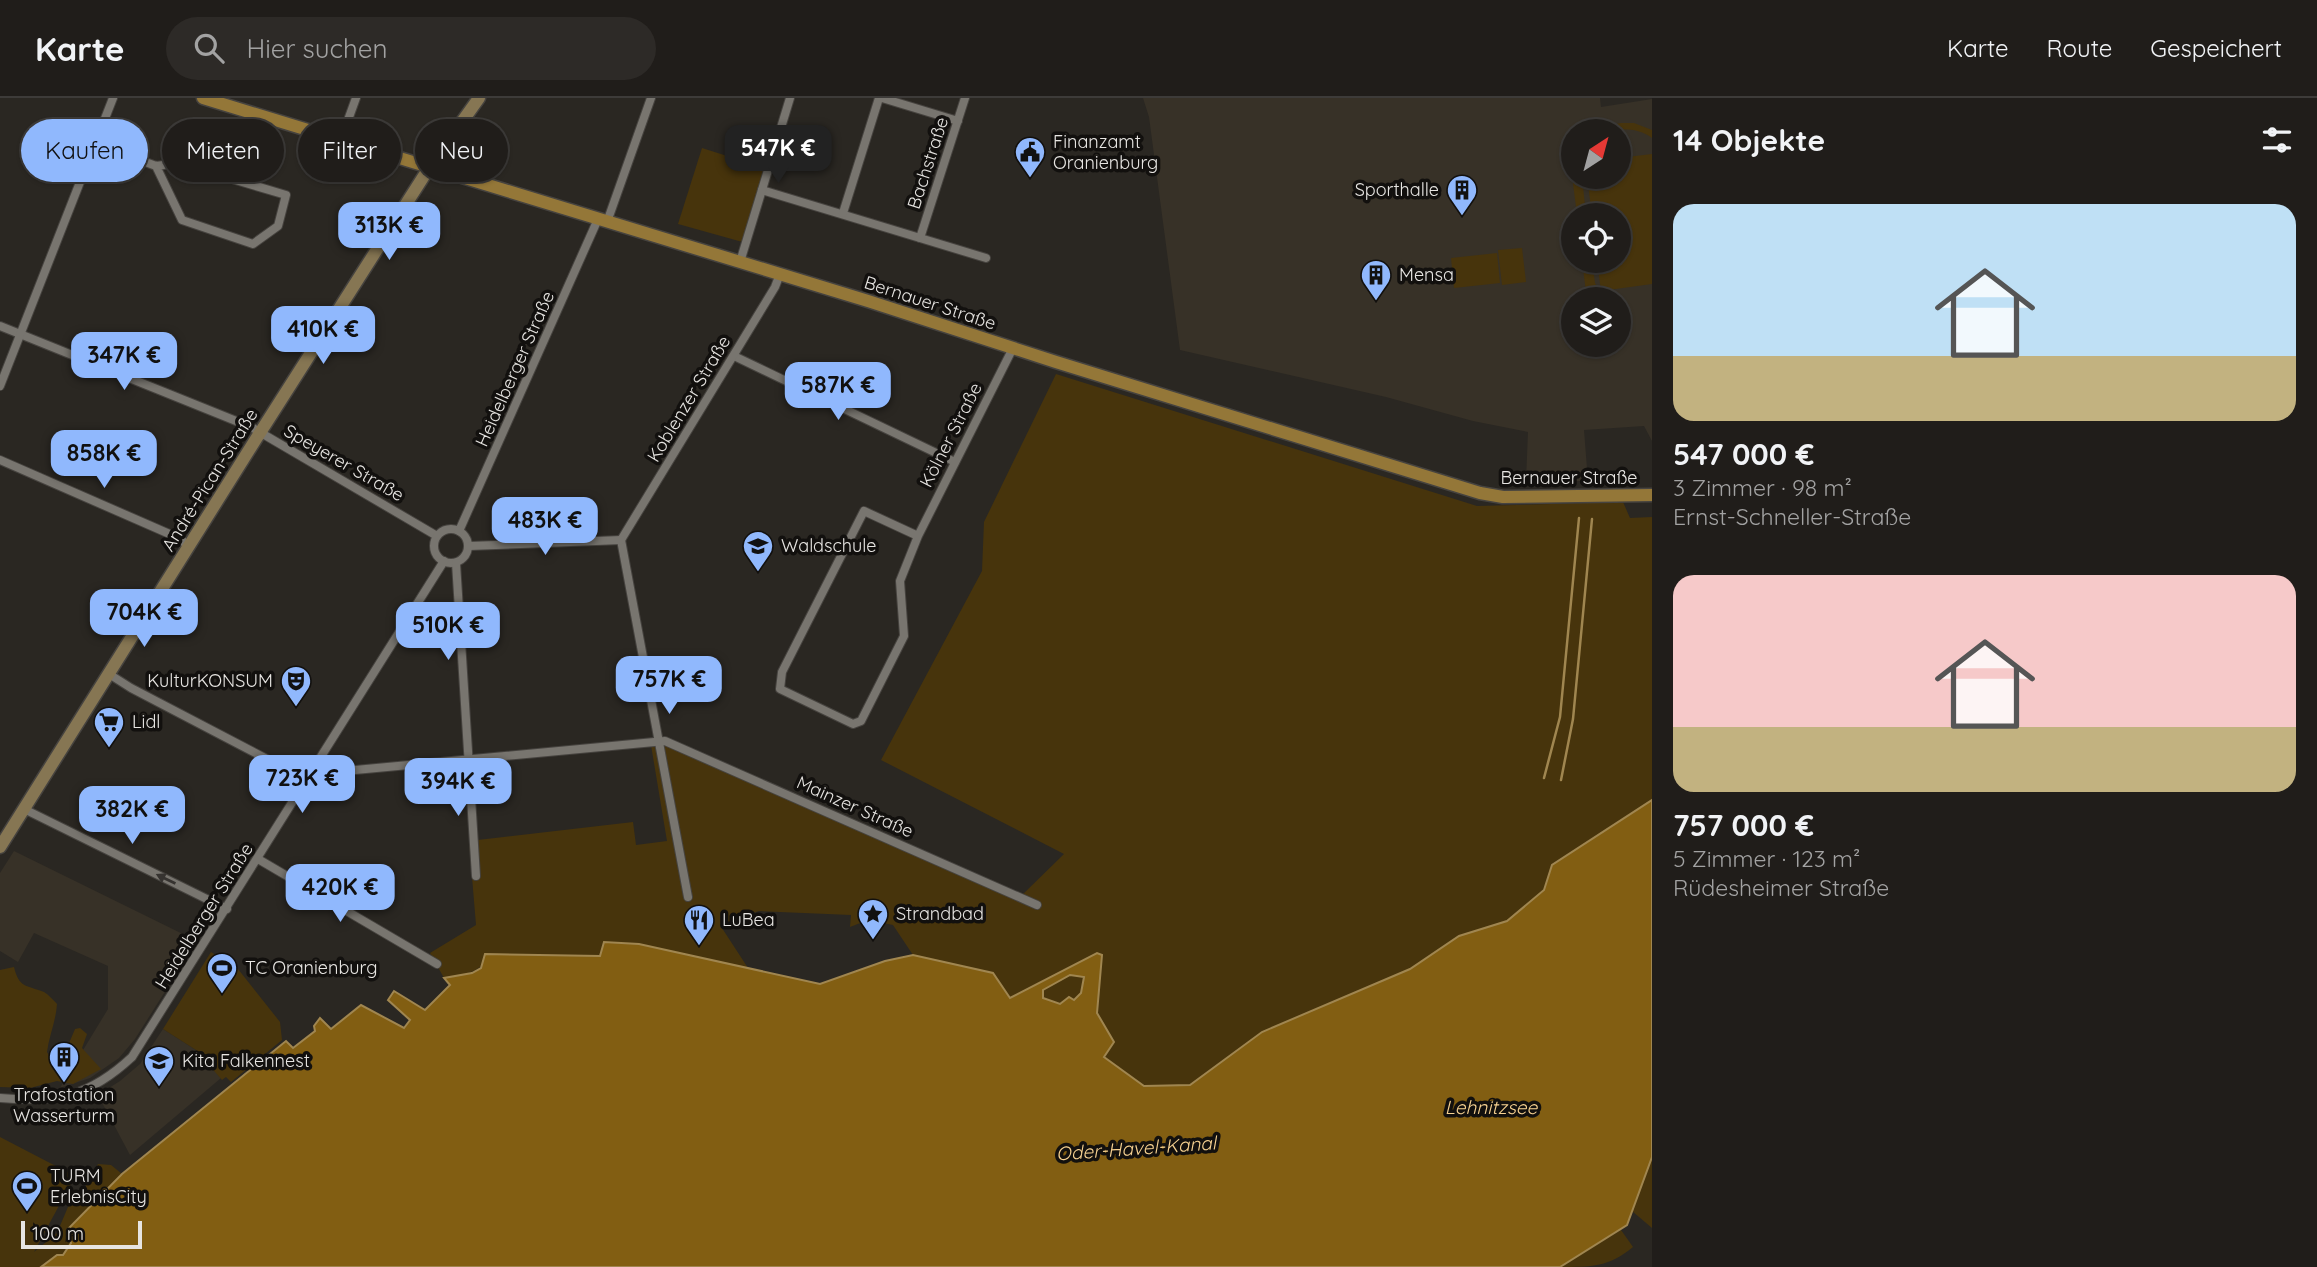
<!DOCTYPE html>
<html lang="de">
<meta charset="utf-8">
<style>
body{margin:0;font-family:Quicksand,sans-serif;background:#2d2a27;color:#f1f3f6;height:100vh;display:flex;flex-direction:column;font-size:26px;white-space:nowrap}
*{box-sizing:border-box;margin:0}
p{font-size:23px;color:#a2a2a2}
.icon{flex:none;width:38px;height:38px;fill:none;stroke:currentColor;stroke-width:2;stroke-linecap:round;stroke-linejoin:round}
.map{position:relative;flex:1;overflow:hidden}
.sheet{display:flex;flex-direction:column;background:#201d1a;width:665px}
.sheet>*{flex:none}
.top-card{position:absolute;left:21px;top:21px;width:665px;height:63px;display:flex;gap:14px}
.needle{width:46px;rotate:36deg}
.fabs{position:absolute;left:1561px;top:21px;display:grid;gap:14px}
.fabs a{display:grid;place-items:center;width:70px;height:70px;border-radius:50%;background:#201d1a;box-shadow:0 2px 5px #0004,0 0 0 2px #3d3b39;font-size:35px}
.scale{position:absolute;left:21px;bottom:18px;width:121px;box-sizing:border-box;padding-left:7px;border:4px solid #e7e5e2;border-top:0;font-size:19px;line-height:24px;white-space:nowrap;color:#e7e5e2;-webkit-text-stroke:5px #12100e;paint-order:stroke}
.price{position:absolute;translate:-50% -60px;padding:0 16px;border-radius:14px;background:#90b8fd;color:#111;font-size:23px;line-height:46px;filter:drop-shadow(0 2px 4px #0008)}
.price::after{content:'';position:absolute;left:50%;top:42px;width:21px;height:16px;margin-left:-10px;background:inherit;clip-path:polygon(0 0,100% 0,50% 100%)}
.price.active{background:#222;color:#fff}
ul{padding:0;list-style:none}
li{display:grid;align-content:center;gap:14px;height:371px;padding:0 21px}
li span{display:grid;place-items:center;height:217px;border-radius:21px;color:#555}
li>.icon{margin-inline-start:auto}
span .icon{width:126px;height:126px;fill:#fffc;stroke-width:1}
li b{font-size:30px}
h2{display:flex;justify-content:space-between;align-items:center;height:84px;padding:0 21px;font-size:30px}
.chip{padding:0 24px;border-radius:32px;background:#201d1a;box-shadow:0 2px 5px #0004,0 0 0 2px #3d3b39;font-size:24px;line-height:63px}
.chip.active{background:#90b8fd;color:#111}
header{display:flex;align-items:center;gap:42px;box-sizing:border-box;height:98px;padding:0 35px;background:#201d1a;border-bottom:2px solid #3d3b39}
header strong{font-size:33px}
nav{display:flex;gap:38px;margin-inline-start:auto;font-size:24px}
.search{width:490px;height:63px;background:#2d2a27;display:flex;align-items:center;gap:18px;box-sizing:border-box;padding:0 24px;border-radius:38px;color:#a2a2a2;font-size:26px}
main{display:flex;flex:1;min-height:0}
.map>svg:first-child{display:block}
.built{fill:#373127;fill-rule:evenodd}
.green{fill:#47340c}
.water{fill:#825e12;stroke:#a08650;stroke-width:2;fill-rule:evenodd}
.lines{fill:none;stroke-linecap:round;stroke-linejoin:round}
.stream{stroke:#a08650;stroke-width:2.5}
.street-casing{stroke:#46433f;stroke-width:10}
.secondary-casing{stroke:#46433f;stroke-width:15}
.primary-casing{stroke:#46433f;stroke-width:15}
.street{stroke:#78756f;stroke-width:8}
.secondary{stroke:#867653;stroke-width:12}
.primary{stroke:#947738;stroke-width:12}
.oneway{fill:#363330}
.labels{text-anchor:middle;stroke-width:7;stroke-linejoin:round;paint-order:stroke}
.poi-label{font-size:18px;fill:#e7e5e2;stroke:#12100e;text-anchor:start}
.street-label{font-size:18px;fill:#e7e5e2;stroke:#12100e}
.water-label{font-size:19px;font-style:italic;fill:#f7d291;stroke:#12100e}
</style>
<header>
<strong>Karte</strong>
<div class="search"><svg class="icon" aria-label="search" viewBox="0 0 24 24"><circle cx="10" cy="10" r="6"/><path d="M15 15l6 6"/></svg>Hier suchen</div>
<nav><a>Karte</a><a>Route</a><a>Gespeichert</a></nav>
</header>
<main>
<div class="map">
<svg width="1652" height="1169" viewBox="0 0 1652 1169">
<rect width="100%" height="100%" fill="#2a2722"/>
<g class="built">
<path d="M 1143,0 L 1600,0 L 1601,9 L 1652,1 L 1652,343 L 1644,328 L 1584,332 L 1588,383 L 1526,383 L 1528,334 L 1473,323 L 1386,299 L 1180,252 L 1149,19 ZM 1573,33 L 1619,33 L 1619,79 L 1573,79 ZM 1573,117 L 1619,117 L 1619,163 L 1573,163 ZM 1573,201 L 1619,201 L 1619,247 L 1573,247 Z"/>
<polygon points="14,753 197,843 135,941 119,960 90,980 60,990 108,911 108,868 34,835 18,864 0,853 0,775"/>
<polygon points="163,931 196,952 221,980 130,1057 98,997 120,983 140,966"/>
</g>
<g class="green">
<path d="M 1621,25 L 1634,25 L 1652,32 L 1652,40 C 1634,27 1617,33 1597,33 L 1607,28 Z"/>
<polygon points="1568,46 1573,46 1573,79 1582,79 1586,117 1577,117"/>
<polygon points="702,50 768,71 746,145 678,126"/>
<polygon points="1652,56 1652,186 1601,193 1597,163 1619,163 1619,117 1592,117 1587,79 1619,79 1619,60"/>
<polygon points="1522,150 1526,184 1502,187 1498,152"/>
<polygon points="1497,155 1500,185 1454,190 1451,160"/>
<polygon points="1582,163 1592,163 1595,185 1603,201 1587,201"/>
<path d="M 1056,276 L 1477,408 L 1623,404 L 1630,420 L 1652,419 L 1652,702 L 1552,766 L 1544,792 L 1507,823 L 1459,838 L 1410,871 L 1262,934 L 1190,987 L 1144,988 L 1104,959 L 1114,944 L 1097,916 L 1102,857 L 1097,855 L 1010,901 L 993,875 L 913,857 L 893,827 L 868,822 L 850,829 L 851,817 L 759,813 L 720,827 L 748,870 L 639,846 L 605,844 L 601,858 L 493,856 C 476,876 470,875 444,880 L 430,855 L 476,827 L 469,743 L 633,724 L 636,747 L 667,743 L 650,641 L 665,643 L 1019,800 L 1064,756 L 881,662 L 982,473 L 984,424 Z"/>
<polygon points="211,854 238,871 280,924 282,942 231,984 226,979 222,982 196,952 163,931"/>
<path d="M 14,869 C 19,890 26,887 44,894 C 49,897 53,902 57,906 C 56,923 49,938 47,954 L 52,963 L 67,950 L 75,931 L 80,930 L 87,936 L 82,950 L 101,971 L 73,986 L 57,983 L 30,990 L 0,989 L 0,872 Z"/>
<polygon points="1070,877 1084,878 1081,895 1073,902 1069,900 1060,906 1043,900 1042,892"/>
<polygon points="0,1039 75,1078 34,1154 57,1135 68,1109 81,1097 98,1066 111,1067 122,1076 67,1132 71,1145 63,1158 57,1157 41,1169 0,1169"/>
<polygon points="1652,1059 1652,1130 1632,1113"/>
<path d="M 1621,1132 L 1633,1149 C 1609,1169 1592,1169 1560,1169 Z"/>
</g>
<path class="water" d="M 1652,702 L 1652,1059 L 1627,1127 L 1560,1169 L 41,1169 L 57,1157 L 63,1157 L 71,1145 L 67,1132 L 122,1076 L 286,943 L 293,950 L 315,933 L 314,928 L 320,920 L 331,931 L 361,907 L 404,930 L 410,922 L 388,902 L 394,893 L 425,912 L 450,887 L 444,880 L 472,875 L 481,870 L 485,856 L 600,858 L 604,844 L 639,846 L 820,886 L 885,863 L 913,857 L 993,875 L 1010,900 L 1097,855 L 1102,857 L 1097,915 L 1114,944 L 1104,959 L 1144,988 L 1190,987 L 1262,934 L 1410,871 L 1459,838 L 1507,823 L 1544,792 L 1552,767 ZM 1070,877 L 1084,879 L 1081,895 L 1074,902 L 1069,899 L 1060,906 L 1043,900 L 1043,892 Z"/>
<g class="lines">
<g class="stream">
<polyline points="1544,680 1560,619 1579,420"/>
<polyline points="1561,682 1573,621 1592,421"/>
</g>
<g class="street-casing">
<g id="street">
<polyline points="882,0 958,23"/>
<polyline points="338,42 344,33 356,0"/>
<polyline points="95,45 156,68 178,65 286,97 278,128 253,146 182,122 156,68"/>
<polyline points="762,92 986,160"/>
<polyline points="843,115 879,0"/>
<polyline points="607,124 651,0"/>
<polyline points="920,140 965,0"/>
<polyline points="740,164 790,0"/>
<polyline points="0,228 251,329 437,438"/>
<polyline points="734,258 955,364"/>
<polyline points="0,288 113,0"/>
<polyline points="0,362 181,441 188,449"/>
<circle cx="451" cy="448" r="17"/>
<polyline points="459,433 598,121"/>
<polyline points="918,438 864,413 782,574 780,591 853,626 861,623 904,538 900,483 918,438 1013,250"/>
<polyline points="621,442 688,799"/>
<polyline points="621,442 775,189 780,176"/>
<polyline points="469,448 621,442"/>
<polyline points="456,465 476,778"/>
<polyline points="109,576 131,590 307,682"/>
<polyline points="314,670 323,675 665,643 1037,807"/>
<polyline points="24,711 227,811"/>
<polyline points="258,761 437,866"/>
<path d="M 0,1000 C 57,1005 89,999 132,959 L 444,463"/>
</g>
</g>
<g class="secondary-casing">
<polyline id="secondary" points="0,749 256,341 429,70 479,0"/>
</g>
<g class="primary-casing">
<polyline id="primary" points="203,0 868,203 1056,264 1480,395 1503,399 1652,397"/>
</g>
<use href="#street" class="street"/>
<use href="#secondary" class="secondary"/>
<use href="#primary" class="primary"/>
</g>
<defs><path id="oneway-solid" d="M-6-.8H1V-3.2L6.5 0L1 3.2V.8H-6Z" transform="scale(1.75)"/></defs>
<use class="oneway" href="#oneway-solid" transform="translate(166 781) rotate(-154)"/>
<defs>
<g id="civic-pin" transform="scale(1.575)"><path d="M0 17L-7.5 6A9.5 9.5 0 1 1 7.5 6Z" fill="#90b8fd" stroke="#12100e"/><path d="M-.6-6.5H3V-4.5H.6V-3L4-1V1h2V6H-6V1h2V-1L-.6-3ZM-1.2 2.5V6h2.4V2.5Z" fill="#111"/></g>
<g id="building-pin" transform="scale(1.575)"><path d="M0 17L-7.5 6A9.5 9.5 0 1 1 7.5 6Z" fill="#90b8fd" stroke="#12100e"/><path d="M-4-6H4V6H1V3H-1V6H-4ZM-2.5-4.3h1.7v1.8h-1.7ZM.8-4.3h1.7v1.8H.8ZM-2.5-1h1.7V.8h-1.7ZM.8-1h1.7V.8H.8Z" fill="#111"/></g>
<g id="school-pin" transform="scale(1.575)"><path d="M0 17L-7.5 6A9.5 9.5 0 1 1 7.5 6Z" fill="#90b8fd" stroke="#12100e"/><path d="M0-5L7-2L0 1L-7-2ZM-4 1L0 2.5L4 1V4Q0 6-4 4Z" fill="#111"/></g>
<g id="theatre-pin" transform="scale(1.575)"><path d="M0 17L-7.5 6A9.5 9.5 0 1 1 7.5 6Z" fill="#90b8fd" stroke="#12100e"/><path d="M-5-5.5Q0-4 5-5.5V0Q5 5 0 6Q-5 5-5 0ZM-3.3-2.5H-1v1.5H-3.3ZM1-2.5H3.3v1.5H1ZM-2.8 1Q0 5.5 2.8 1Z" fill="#111"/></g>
<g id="supermarket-pin" transform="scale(1.575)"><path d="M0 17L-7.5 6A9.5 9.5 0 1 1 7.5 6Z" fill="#90b8fd" stroke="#12100e"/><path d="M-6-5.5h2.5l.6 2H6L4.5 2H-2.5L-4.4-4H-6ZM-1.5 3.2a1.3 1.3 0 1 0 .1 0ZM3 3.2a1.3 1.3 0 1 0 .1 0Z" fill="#111"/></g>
<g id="sight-pin" transform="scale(1.575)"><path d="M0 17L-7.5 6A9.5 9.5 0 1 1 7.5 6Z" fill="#90b8fd" stroke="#12100e"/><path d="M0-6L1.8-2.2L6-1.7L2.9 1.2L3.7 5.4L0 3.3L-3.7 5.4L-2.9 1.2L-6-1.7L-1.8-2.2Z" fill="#111"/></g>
<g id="restaurant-pin" transform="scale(1.575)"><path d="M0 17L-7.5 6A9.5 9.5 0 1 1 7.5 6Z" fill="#90b8fd" stroke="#12100e"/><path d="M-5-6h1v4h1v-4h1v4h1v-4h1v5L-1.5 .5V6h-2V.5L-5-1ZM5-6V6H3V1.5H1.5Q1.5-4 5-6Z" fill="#111"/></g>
<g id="stadium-pin" transform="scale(1.575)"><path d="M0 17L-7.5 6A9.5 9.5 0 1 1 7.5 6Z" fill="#90b8fd" stroke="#12100e"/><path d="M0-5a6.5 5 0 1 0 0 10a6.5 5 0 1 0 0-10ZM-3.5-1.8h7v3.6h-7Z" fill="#111"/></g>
</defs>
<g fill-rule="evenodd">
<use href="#civic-pin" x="1030" y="54"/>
<use href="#building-pin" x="1462" y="92"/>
<use href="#building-pin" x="1376" y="177"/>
<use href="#school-pin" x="758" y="448"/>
<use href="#theatre-pin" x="296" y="583"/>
<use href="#supermarket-pin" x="109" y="624"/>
<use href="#sight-pin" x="873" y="816"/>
<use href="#restaurant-pin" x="699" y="822"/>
<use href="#stadium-pin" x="222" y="870"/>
<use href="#building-pin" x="64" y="959"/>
<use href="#school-pin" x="159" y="963"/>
<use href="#stadium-pin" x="27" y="1088"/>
</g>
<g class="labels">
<g class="poi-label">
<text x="1053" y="50">Finanzamt<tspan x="1053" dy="21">Oranienburg</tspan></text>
<text x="1439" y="98" text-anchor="end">Sporthalle</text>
<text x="1399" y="183">Mensa</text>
<text x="781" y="454">Waldschule</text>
<text x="273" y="589" text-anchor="end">KulturKONSUM</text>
<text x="132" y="630">Lidl</text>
<text x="896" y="822">Strandbad</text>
<text x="722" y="828">LuBea</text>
<text x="245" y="876">TC Oranienburg</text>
<text x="182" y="969">Kita Falkennest</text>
<text x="64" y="1003" text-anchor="middle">Trafostation<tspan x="64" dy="21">Wasserturm</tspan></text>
<text x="50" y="1084">TURM<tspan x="50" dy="21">ErlebnisCity</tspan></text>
</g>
<g class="street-label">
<text transform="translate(928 65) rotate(-72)" y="6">Bachstraße</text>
<text transform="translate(930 205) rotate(18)" y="6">Bernauer Straße</text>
<text transform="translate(515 271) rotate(-66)" y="6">Heidelberger Straße</text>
<text transform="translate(689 301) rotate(-59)" y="6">Koblenzer Straße</text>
<text transform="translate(951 337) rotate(-63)" y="6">Kölner Straße</text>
<text transform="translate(344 365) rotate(30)" y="6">Speyerer Straße</text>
<text x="1569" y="386">Bernauer Straße</text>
<text transform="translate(210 382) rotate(-58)" y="6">André-Pican-Straße</text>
<text transform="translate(855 709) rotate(24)" y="6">Mainzer Straße</text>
<text transform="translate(204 818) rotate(-58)" y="6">Heidelberger Straße</text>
</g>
<g class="water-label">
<text x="1491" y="1016">Lehnitzsee</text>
<text transform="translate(1136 1050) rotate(-4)" y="7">Oder-Havel-Kanal</text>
</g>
</g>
</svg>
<div class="fabs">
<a><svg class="needle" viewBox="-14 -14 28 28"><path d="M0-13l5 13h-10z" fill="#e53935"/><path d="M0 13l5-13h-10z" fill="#a2a2a2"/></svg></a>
<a><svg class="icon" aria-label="locate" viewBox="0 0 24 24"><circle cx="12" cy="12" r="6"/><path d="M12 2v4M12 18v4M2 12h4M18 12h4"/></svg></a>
<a><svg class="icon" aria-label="layers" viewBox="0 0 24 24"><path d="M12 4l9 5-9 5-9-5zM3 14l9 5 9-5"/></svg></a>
</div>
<div class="scale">100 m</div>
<b class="price active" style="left:778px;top:87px">547K €</b>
<b class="price" style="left:389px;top:164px">313K €</b>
<b class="price" style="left:323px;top:268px">410K €</b>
<b class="price" style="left:124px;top:294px">347K €</b>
<b class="price" style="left:838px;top:324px">587K €</b>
<b class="price" style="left:104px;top:392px">858K €</b>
<b class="price" style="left:545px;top:459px">483K €</b>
<b class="price" style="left:144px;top:551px">704K €</b>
<b class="price" style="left:448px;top:564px">510K €</b>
<b class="price" style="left:669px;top:618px">757K €</b>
<b class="price" style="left:302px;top:717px">723K €</b>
<b class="price" style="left:458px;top:720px">394K €</b>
<b class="price" style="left:132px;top:748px">382K €</b>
<b class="price" style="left:340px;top:826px">420K €</b>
<div class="top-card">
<a class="chip active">Kaufen</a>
<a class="chip">Mieten</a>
<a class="chip">Filter</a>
<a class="chip">Neu</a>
</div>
</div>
<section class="sheet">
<h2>14 Objekte<svg class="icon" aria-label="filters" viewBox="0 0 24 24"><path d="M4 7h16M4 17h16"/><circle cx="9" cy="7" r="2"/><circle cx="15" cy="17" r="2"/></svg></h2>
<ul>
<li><span style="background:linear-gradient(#bfe0f5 70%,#c2b280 0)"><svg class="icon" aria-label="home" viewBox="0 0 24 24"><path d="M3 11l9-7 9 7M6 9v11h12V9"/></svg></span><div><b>547 000 €</b><p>3 Zimmer · 98 m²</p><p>Ernst-Schneller-Straße</p></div></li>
<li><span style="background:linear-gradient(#f6c9c9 70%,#c2b280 0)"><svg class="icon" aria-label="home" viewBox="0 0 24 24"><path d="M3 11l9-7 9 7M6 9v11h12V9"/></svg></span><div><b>757 000 €</b><p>5 Zimmer · 123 m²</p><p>Rüdesheimer Straße</p></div></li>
</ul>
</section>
</main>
